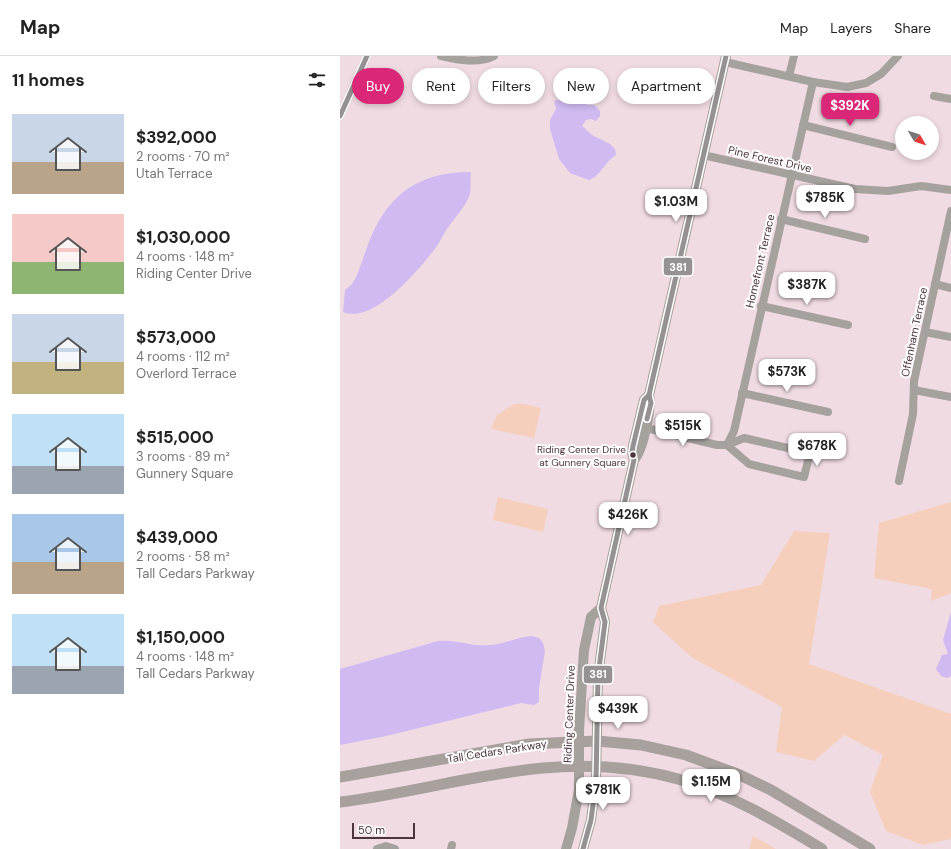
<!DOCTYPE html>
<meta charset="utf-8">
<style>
body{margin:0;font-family:"DM Sans",sans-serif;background:#f2f2f2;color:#222;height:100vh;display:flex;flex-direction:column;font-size:15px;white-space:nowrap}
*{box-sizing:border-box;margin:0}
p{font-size:13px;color:#767676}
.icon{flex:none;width:22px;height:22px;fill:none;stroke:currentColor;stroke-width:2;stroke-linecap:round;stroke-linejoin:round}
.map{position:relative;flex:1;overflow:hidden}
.details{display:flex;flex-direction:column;background:#fff;width:340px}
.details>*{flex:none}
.top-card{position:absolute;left:12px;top:12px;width:380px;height:36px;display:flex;gap:8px}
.needle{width:26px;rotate:129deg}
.controls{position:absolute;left:555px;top:60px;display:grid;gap:8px}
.controls a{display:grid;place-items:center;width:44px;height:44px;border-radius:50%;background:#fff;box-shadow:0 2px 6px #0003;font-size:20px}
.scale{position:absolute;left:12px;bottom:10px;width:63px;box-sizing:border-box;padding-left:4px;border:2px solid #4b343b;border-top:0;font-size:11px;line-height:14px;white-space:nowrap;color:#4b343b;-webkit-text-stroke:3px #fff;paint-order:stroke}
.price{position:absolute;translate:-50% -34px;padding:0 9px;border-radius:8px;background:#fff;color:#222;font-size:13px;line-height:26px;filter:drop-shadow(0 1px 2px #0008)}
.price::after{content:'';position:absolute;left:50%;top:24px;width:12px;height:9px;margin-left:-6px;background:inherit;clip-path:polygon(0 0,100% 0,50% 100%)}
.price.selected{background:#db2777;color:#fff}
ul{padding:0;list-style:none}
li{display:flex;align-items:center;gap:12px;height:100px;padding:0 12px}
li span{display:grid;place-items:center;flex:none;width:112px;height:80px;border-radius:0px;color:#555}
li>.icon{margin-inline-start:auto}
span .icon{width:48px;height:48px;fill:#fffc;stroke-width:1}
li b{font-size:17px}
h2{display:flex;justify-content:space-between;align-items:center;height:48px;padding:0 12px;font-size:17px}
.chip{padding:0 14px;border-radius:18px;background:#fff;box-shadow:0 2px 6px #0003;font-size:14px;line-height:36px}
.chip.selected{background:#db2777;color:#fff}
header{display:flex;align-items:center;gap:24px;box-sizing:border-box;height:56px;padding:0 20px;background:#fff;border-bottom:1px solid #e0e0e0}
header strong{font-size:19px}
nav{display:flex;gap:22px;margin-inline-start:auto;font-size:14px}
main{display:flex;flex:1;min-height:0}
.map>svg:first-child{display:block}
.green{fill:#f6cfbc}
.water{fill:#d0baf1}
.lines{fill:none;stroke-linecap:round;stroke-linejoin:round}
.minor{stroke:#a5a19d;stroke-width:8}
.tertiary{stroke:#a5a19d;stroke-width:10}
.secondary{stroke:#a7a09c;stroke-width:11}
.bus-1-casing{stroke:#fff;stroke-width:8}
.bus-1{stroke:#969293;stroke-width:5}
.bus-dot{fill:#4b343b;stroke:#fff;stroke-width:1.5}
.labels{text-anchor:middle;stroke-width:4;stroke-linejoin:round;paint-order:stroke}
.bus-label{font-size:10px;fill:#4b343b;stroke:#fff;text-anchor:end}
.street-label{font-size:11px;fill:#4b343b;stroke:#fff}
.line-badge{stroke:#fff;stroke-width:1.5}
.badge-label{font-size:11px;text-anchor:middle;font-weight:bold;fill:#fff}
</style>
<header>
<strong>Map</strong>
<nav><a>Map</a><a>Layers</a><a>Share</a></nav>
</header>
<main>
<section class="details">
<h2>11 homes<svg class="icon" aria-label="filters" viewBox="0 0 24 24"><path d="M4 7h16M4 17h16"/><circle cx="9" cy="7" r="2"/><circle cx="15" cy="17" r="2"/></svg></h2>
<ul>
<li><span style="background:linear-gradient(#c9d6e8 60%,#b9a48a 0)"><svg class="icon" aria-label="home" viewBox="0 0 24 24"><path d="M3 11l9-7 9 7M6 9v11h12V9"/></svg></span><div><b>$392,000</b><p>2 rooms · 70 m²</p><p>Utah Terrace</p></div></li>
<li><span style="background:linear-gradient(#f6c9c9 60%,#8fb573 0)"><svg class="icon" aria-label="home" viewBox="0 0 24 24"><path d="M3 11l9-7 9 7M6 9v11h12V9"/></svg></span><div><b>$1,030,000</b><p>4 rooms · 148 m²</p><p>Riding Center Drive</p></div></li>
<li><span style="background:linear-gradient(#c9d6e8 60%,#c2b280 0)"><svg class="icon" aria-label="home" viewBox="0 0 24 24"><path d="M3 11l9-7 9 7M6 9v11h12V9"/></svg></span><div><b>$573,000</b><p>4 rooms · 112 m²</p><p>Overlord Terrace</p></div></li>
<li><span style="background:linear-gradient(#bfe0f5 65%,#9aa5b1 0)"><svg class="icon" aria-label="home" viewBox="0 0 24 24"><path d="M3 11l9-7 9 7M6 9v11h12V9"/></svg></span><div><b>$515,000</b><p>3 rooms · 89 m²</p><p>Gunnery Square</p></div></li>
<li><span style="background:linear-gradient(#a9c7e8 60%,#b9a48a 0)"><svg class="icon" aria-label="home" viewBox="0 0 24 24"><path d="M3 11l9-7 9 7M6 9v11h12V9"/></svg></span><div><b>$439,000</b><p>2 rooms · 58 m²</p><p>Tall Cedars Parkway</p></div></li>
<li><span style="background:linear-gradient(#bfe0f5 65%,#9aa5b1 0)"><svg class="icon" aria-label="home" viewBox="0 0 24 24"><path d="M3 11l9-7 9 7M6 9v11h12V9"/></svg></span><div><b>$1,150,000</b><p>4 rooms · 148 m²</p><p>Tall Cedars Parkway</p></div></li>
</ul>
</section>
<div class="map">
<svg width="611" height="793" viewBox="0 0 611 793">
<rect width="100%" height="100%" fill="#f0dbe2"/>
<g class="green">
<polygon points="174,348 184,348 201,352 194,382 151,373 157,359"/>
<polygon points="158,441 208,453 203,476 153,464"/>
<polygon points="611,446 611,537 591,545 592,533 534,522 539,467"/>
<polygon points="454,475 490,477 469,608 611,658 611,783 583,789 546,775 530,736 543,699 504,679 474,705 436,696 442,651 351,601 313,566 319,550 421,529"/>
<polygon points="413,780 436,793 409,793"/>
</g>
<g class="water">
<path d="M 238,38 C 242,47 244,50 254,49 L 260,55 L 260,60 L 256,65 L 251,63 L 246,64 L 242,70 L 252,79 L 270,88 L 275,93 L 276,99 C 264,106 262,119 249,124 L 230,117 L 219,103 L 210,73 L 210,64 L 216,53 L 214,45 Z"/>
<path d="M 131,116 C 130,123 131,131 130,138 C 127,148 118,158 112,166 C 105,174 101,185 94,194 C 78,215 32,269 3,256 L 5,234 C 17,227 20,209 25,197 C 43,143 73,116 131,116 Z"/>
<polygon points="611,556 611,620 607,622 601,620 596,613 602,599 608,598 603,584"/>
<path d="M 192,580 L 199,582 L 203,587 L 205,595 L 199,632 L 199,646 L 194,649 L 181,647 L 46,680 L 0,689 L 0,613 L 98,585 C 116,583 132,591 150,589 C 165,588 177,581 192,580 Z"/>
</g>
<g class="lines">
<g class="minor">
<path d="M 101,0 C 118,4 139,8 154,0"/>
<polyline points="385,6 473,26 507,31 526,27 541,18 558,0"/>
<polyline points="449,20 454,0"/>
<polyline points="594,40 611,43"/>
<polyline points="0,60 27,0"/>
<polyline points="463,69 552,91"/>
<polyline points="363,99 515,133 548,135 581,130 611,134"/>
<polyline points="441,163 525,183"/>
<polyline points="595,228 611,232"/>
<polyline points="421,250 508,269"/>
<polyline points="585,276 611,281"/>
<polyline points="574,334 611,341"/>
<polyline points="402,337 488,356"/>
<polyline points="302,371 377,389 387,389 404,382 470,397 464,421 409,408 387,389"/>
<polyline points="387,389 394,375 473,26"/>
<polyline points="559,425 573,358 574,325 611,155"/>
<polyline points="37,793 46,790 55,793"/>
<polyline points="111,793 112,789"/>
</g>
<g class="tertiary">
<path d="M 294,404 C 303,394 312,352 309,339 L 386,0"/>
<polyline points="226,793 232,772 239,734 239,675 244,594 251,561 261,552"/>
<polyline points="243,793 251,764 256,726 258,620 265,566 261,552 294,404 292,396 293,390 304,344 309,339"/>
</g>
<g class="secondary">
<polyline points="0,721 189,688 257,685 301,689 346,699 400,719 431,734 530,793"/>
<path d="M 0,746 C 68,738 135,718 203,712 C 247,708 295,711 338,723 C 389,737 437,766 482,793"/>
</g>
<g class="bus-1-casing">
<g id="bus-1">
<polyline points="0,60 27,0"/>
<polyline points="307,363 311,347 309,339 386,0"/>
<polyline points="243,793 251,764 256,726 258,620 265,566 261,552 294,404 292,396 293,390 304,344 309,339"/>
</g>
</g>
<use href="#bus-1" class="bus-1"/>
</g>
<circle class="bus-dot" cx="293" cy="399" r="3.5"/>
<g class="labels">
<g class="bus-label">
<text x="286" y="397">Riding Center Drive<tspan x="286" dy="13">at Gunnery Square</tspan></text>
</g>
<g class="street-label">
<text transform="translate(430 103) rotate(13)" y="4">Pine Forest Drive</text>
<text transform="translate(420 205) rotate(-77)" y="4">Homefront Terrace</text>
<text transform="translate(574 276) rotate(-78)" y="4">Offenham Terrace</text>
<text transform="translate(229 658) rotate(-88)" y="4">Riding Center Drive</text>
<text transform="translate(157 695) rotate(-9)" y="4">Tall Cedars Parkway</text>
</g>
</g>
<g class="line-badge">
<rect x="323" y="201" width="30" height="19" rx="4" fill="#969293"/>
<rect x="243" y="609" width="30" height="19" rx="4" fill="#969293"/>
</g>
<g class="badge-label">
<text x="338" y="215">381</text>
<text x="258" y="622">381</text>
</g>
</svg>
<div class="controls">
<a><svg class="needle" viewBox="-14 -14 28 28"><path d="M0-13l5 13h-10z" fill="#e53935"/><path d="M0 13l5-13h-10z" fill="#767676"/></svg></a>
</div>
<div class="scale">50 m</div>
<b class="price selected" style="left:510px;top:71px">$392K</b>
<b class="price" style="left:485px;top:163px">$785K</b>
<b class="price" style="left:336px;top:167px">$1.03M</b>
<b class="price" style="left:467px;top:250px">$387K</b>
<b class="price" style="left:447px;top:337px">$573K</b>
<b class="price" style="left:343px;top:391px">$515K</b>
<b class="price" style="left:477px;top:411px">$678K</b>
<b class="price" style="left:288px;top:480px">$426K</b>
<b class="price" style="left:278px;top:674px">$439K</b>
<b class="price" style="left:371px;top:747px">$1.15M</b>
<b class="price" style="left:263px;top:755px">$781K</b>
<div class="top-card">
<a class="chip selected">Buy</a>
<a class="chip">Rent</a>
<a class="chip">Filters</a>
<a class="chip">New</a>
<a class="chip">Apartment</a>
</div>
</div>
</main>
